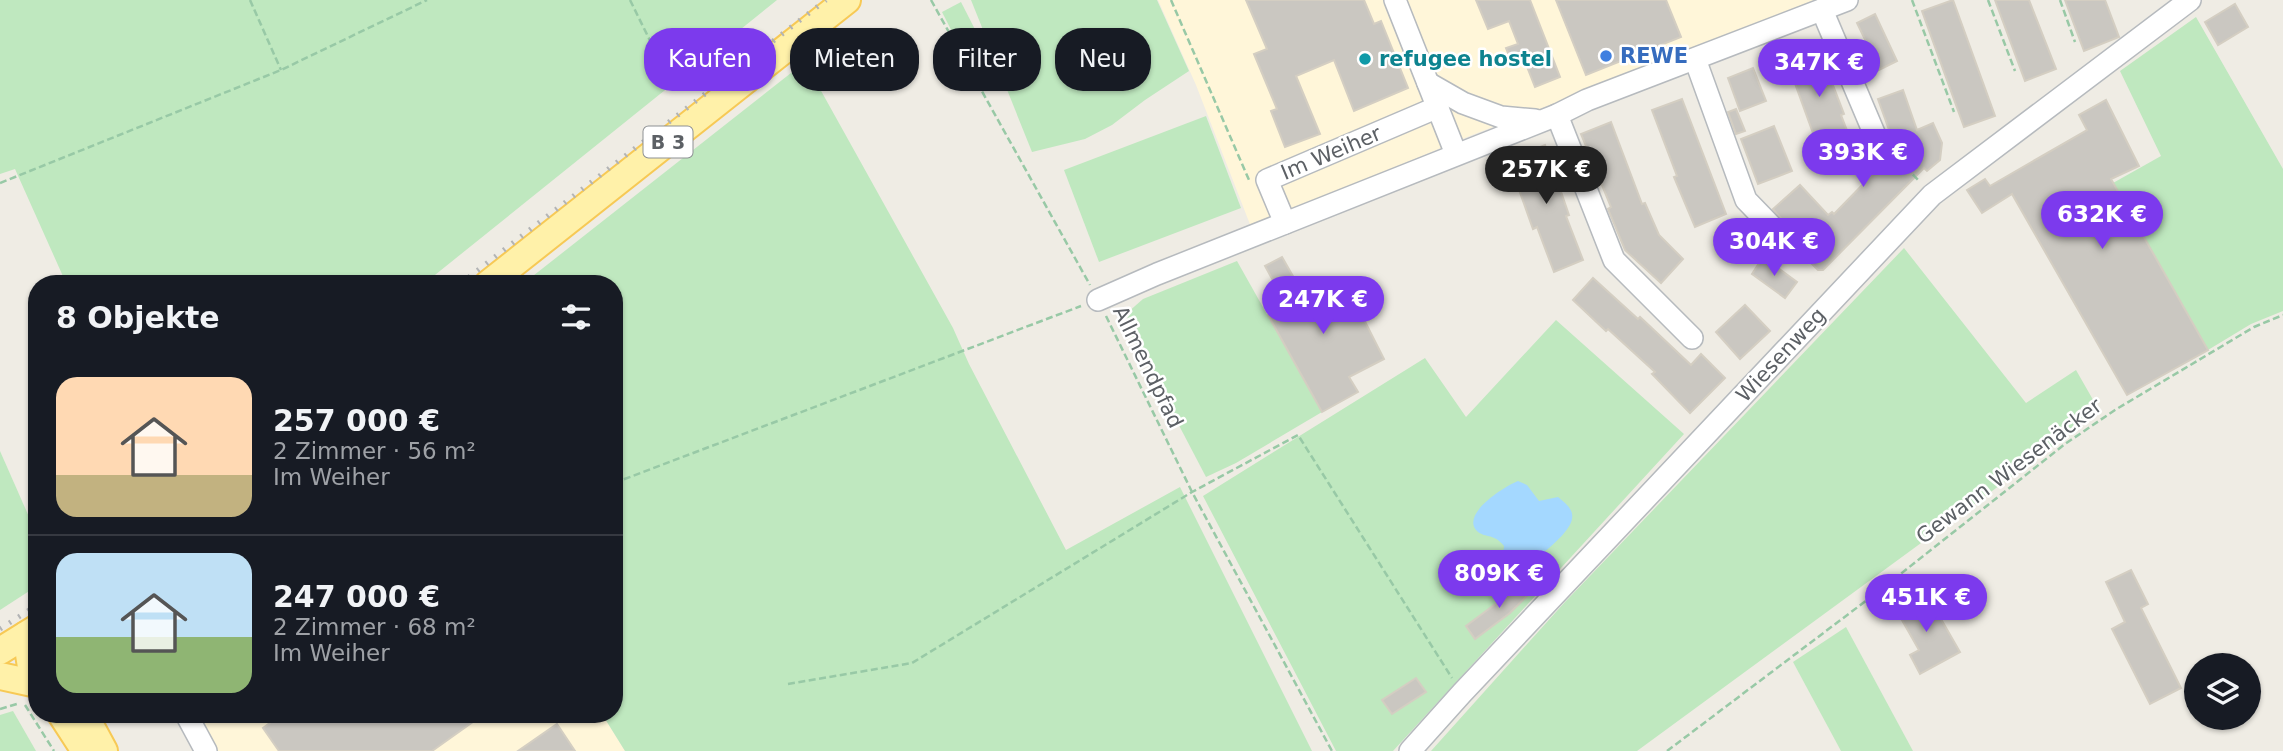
<!DOCTYPE html>
<html lang="de">
<meta charset="utf-8">
<style>
body{margin:0;font-family:"DejaVu Sans",sans-serif;background:#242831;color:#f1f3f6;height:100vh;display:flex;flex-direction:column;font-size:26px;white-space:nowrap}
*{box-sizing:border-box;margin:0}
p{font-size:23px;color:#9ea1a6}
.icon{flex:none;width:38px;height:38px;fill:none;stroke:currentColor;stroke-width:2;stroke-linecap:round;stroke-linejoin:round}
.map{position:relative;flex:1;overflow:hidden}
.side{position:absolute;left:28px;top:275px;width:595px;height:448px;display:flex;flex-direction:column;background:#171b24;border-radius:28px;box-shadow:0 2px 5px #0004}
.side>*{flex:none}
.top-card{position:absolute;left:644px;top:28px;width:665px;height:63px;display:flex;gap:14px}
.tools{position:absolute;left:2184px;top:653px;display:grid;gap:14px}
.tools a{display:grid;place-items:center;width:77px;height:77px;border-radius:50%;background:#171b24;box-shadow:0 2px 5px #0004;font-size:35px}
.price{position:absolute;translate:-50% -60px;padding:0 16px;border-radius:24px;background:#7c3aed;color:#fff;font-size:23px;line-height:46px;filter:drop-shadow(0 2px 4px #0008)}
.price::after{content:'';position:absolute;left:50%;top:42px;width:21px;height:16px;margin-left:-10px;background:inherit;clip-path:polygon(0 0,100% 0,50% 100%)}
.price.on{background:#222;color:#fff}
ul{padding:0;list-style:none}
li{display:flex;align-items:center;gap:21px;height:175px;padding:0 28px}
li+li{border-top:2px solid #363941}
li span{display:grid;place-items:center;flex:none;width:196px;height:140px;border-radius:21px;color:#555}
li>.icon{margin-inline-start:auto}
span .icon{width:84px;height:84px;fill:#fffc;stroke-width:1}
li b{font-size:30px}
h2{display:flex;justify-content:space-between;align-items:center;height:84px;padding:0 28px;font-size:30px}
.pill{padding:0 24px;border-radius:28px;background:#171b24;box-shadow:0 2px 5px #0004;font-size:24px;line-height:63px}
.pill.on{background:#7c3aed;color:#fff}
.map>svg:first-child{display:block}
.commercial{fill:#fff6d9}
.green{fill:#bfe8bf}
.water{fill:#a4d8ff}
.building{fill:#cac7c1;stroke:#d4cec2;stroke-width:2}
.lines{fill:none;stroke-linecap:round;stroke-linejoin:round}
.minor-casing{stroke:#b6babe;stroke-width:24}
.major-casing{stroke:#f7c955;stroke-width:30}
.path{stroke:#98c9a6;stroke-width:2.5;stroke-dasharray:7 3.5;stroke-linecap:butt}
.minor{stroke:#fff;stroke-width:21}
.major{stroke:#fff1a9;stroke-width:26}
.rail{stroke:#b3b4b5;stroke-width:5;stroke-dasharray:2 9;stroke-linecap:butt}
.shop-dot{fill:#3f7fe0;stroke:#fff;stroke-width:2.5}
.culture-dot{fill:#0f9aa8;stroke:#fff;stroke-width:2.5}
.labels{text-anchor:middle;stroke-width:5;stroke-linejoin:round;paint-order:stroke}
.shield{fill:#fff;stroke:#8d9093;stroke-width:2}
.shield-label{font-size:19px;font-weight:bold;fill:#5c6065}
.shop-label{font-size:21px;font-weight:bold;fill:#366cbe;stroke:#fff;text-anchor:start}
.culture-label{font-size:21px;font-weight:bold;fill:#0d838f;stroke:#fff;text-anchor:start}
.street-label{font-size:21px;fill:#5c6065;stroke:#fff}
</style>
<div class="map">
<svg width="2283" height="751" viewBox="0 0 2283 751">
<rect width="100%" height="100%" fill="#efece4"/>
<g class="commercial">
<polygon points="1158,0 1814,0 1687,52 1472,135 1251,227 1196,85"/>
<polygon points="195,714 602,714 625,751 216,751"/>
</g>
<g class="green">
<polygon points="0,0 777,0 425,283 66,283 15,169 0,174"/>
<polygon points="971,0 1157,0 1189,71 1145,100 1112,125 1085,139 1032,152"/>
<polygon points="961,2 986,51 967,61 942,12"/>
<polygon points="2196,17 2283,169 2283,311 2251,324 2208,350 2113,183 2161,156 2120,71"/>
<polygon points="805,62 953,328 969,364 1066,550 1180,487 1312,751 625,751 602,714 614,714 614,284 524,283"/>
<polygon points="1206,116 1241,208 1099,262 1064,170"/>
<polygon points="1904,248 2026,403 2076,370 2100,412 1637,751 1431,751 1565,602"/>
<polygon points="1237,261 1322,412 1236,463 1206,477 1128,328 1127,313 1143,299"/>
<polygon points="1556,320 1684,434 1393,751 1336,751 1203,496 1425,358 1466,417"/>
<polygon points="0,451 37,535 37,586 0,610"/>
<polygon points="1846,627 1913,751 1841,751 1793,662"/>
<polygon points="13,711 36,751 0,751 0,715"/>
</g>
<path class="water" d="M 1518,481 L 1527,485 L 1539,501 L 1558,497 C 1565,503 1574,509 1572,519 C 1569,538 1519,572 1501,579 L 1489,566 C 1492,557 1504,557 1504,546 C 1493,532 1484,539 1476,530 C 1462,513 1505,486 1518,481 Z"/>
<g class="building">
<polygon points="1246,0 1364,0 1374,24 1381,21 1408,88 1354,111 1334,60 1296,76 1320,134 1285,147 1271,111 1277,109 1254,54 1267,49"/>
<polygon points="1476,0 1530,0 1560,77 1535,87 1524,59 1512,63 1506,48 1518,44 1509,21 1488,29"/>
<polygon points="1556,0 1666,0 1681,37 1586,75"/>
<polygon points="1953,0 1995,116 1964,127 1922,11"/>
<polygon points="1995,0 2029,0 2056,69 2025,81"/>
<polygon points="2065,0 2105,0 2119,37 2084,51"/>
<polygon points="2235,4 2248,27 2218,45 2205,22"/>
<polygon points="1875,14 1897,61 1865,77 1857,59 1871,52 1857,23"/>
<polygon points="1816,41 1844,114 1841,115 1853,146 1822,158 1784,53"/>
<polygon points="1753,68 1766,101 1740,111 1728,78"/>
<polygon points="1903,90 1917,130 1933,123 1942,143 1940,160 1927,171 1924,168 1823,270 1818,270 1796,248 1801,242 1773,209 1800,185 1828,215 1832,212 1834,214 1913,133 1893,141 1878,99"/>
<polygon points="1682,99 1726,214 1695,227 1674,177 1677,176 1652,110"/>
<polygon points="2106,100 2139,166 2111,179 2208,350 2127,395 2012,194 1982,213 1967,190 1985,179 1990,186 2087,130 2079,115"/>
<polygon points="1736,109 1745,131 1736,134 1728,112"/>
<polygon points="1611,122 1642,204 1645,203 1659,235 1683,259 1661,283 1625,250 1608,209 1611,207 1581,134"/>
<polygon points="1774,126 1792,171 1758,184 1741,139"/>
<polygon points="1545,145 1569,215 1566,216 1583,260 1554,272 1537,227 1533,229 1508,159"/>
<polygon points="1282,257 1306,299 1344,280 1384,359 1349,377 1358,392 1322,412 1268,315 1286,304 1265,266"/>
<polygon points="1763,257 1797,282 1785,298 1752,274"/>
<polygon points="1593,278 1638,319 1640,317 1691,365 1701,354 1725,378 1690,413 1652,374 1655,372 1608,329 1606,331 1573,300"/>
<polygon points="1745,305 1770,331 1740,359 1716,332"/>
<polygon points="2131,570 2148,604 2141,608 2181,688 2150,704 2112,629 2125,622 2106,582"/>
<polygon points="1520,582 1531,592 1510,613 1475,639 1466,626 1498,602 1496,600 1506,589 1510,592"/>
<polygon points="1918,592 1931,615 1937,612 1960,652 1920,674 1910,655 1919,650 1894,606"/>
<polygon points="1416,678 1426,692 1392,714 1382,700"/>
<polygon points="282,714 484,714 432,751 279,751 263,728"/>
<polygon points="557,724 575,751 518,751"/>
</g>
<g class="lines">
<g class="minor-casing">
<g id="minor">
<polyline points="1395,0 1456,154"/>
<polyline points="1822,10 1877,140"/>
<polyline points="1695,59 1746,200 1780,235"/>
<polyline points="1428,83 1463,103 1501,117 1535,120"/>
<polyline points="1557,115 1614,260 1692,338"/>
<polyline points="1285,223 1267,180 1438,107"/>
<polyline points="1098,300 1157,274 1557,115 1587,100 1847,0"/>
<polyline points="186,714 206,751"/>
<polyline points="1410,751 1462,693 1932,195 2190,0"/>
</g>
</g>
<g class="major-casing">
<g id="major">
<polyline points="488,284 847,0"/>
<polyline points="26,635 31,667 37,676"/>
<polyline points="0,651 37,628"/>
<polyline points="0,676 37,684"/>
<polyline points="61,714 85,751"/>
<polyline points="84,714 104,751"/>
</g>
</g>
<g class="path">
<polyline points="250,0 281,70"/>
<polyline points="630,0 667,75"/>
<polyline points="931,0 1090,285"/>
<polyline points="1171,0 1249,180"/>
<polyline points="1912,0 1954,112"/>
<polyline points="1988,0 2015,71"/>
<polyline points="2060,0 2075,42"/>
<polyline points="1891,152 1920,182"/>
<polyline points="0,183 281,70 427,0"/>
<polyline points="1106,316 1192,492 1332,751"/>
<polyline points="614,483 1081,306"/>
<polyline points="788,684 912,663 1192,492 1298,435 1452,678"/>
<polyline points="25,705 54,751"/>
<polyline points="0,709 20,703"/>
<polyline points="1667,751 1879,591 2065,444 2115,410 2254,327 2283,315"/>
</g>
<use href="#minor" class="minor"/>
<use href="#major" class="major"/>
<g class="rail">
<polyline points="460,284 826,0"/>
<polyline points="0,629 37,605"/>
</g>
</g>
<circle class="shop-dot" cx="1606" cy="56" r="7"/>
<circle class="culture-dot" cx="1365" cy="59" r="7"/>
<g class="labels">
<rect class="shield" x="643.5" y="126.5" width="49" height="31" rx="5"/>
<g class="shield-label">
<text x="668" y="149">B 3</text>
</g>
<g class="shop-label">
<text x="1620" y="63">REWE</text>
</g>
<g class="culture-label">
<text x="1379" y="66">refugee hostel</text>
</g>
<g class="street-label">
<text transform="translate(1331 153) rotate(-23)" y="7">Im Weiher</text>
<text transform="translate(1781 355) rotate(-47)" y="7">Wiesenweg</text>
<text transform="translate(1148 367) rotate(64)" y="7">Allmendpfad</text>
<text transform="translate(2009 471) rotate(-37)" y="7">Gewann Wiesenäcker</text>
</g>
</g>
</svg>
<div class="tools">
<a><svg class="icon" aria-label="layers" viewBox="0 0 24 24"><path d="M12 4l9 5-9 5-9-5zM3 14l9 5 9-5"/></svg></a>
</div>
<b class="price" style="left:1819px;top:99px">347K €</b>
<b class="price" style="left:1863px;top:189px">393K €</b>
<b class="price on" style="left:1546px;top:206px">257K €</b>
<b class="price" style="left:2102px;top:251px">632K €</b>
<b class="price" style="left:1774px;top:278px">304K €</b>
<b class="price" style="left:1323px;top:336px">247K €</b>
<b class="price" style="left:1499px;top:610px">809K €</b>
<b class="price" style="left:1926px;top:634px">451K €</b>
<div class="top-card">
<a class="pill on">Kaufen</a>
<a class="pill">Mieten</a>
<a class="pill">Filter</a>
<a class="pill">Neu</a>
</div>
<section class="side">
<h2>8 Objekte<svg class="icon" aria-label="filters" viewBox="0 0 24 24"><path d="M4 7h16M4 17h16"/><circle cx="9" cy="7" r="2"/><circle cx="15" cy="17" r="2"/></svg></h2>
<ul>
<li><span style="background:linear-gradient(#ffd9b3 70%,#c2b280 0)"><svg class="icon" aria-label="home" viewBox="0 0 24 24"><path d="M3 11l9-7 9 7M6 9v11h12V9"/></svg></span><div><b>257 000 €</b><p>2 Zimmer · 56 m²</p><p>Im Weiher</p></div></li>
<li><span style="background:linear-gradient(#bfe0f5 60%,#8fb573 0)"><svg class="icon" aria-label="home" viewBox="0 0 24 24"><path d="M3 11l9-7 9 7M6 9v11h12V9"/></svg></span><div><b>247 000 €</b><p>2 Zimmer · 68 m²</p><p>Im Weiher</p></div></li>
</ul>
</section>
</div>
